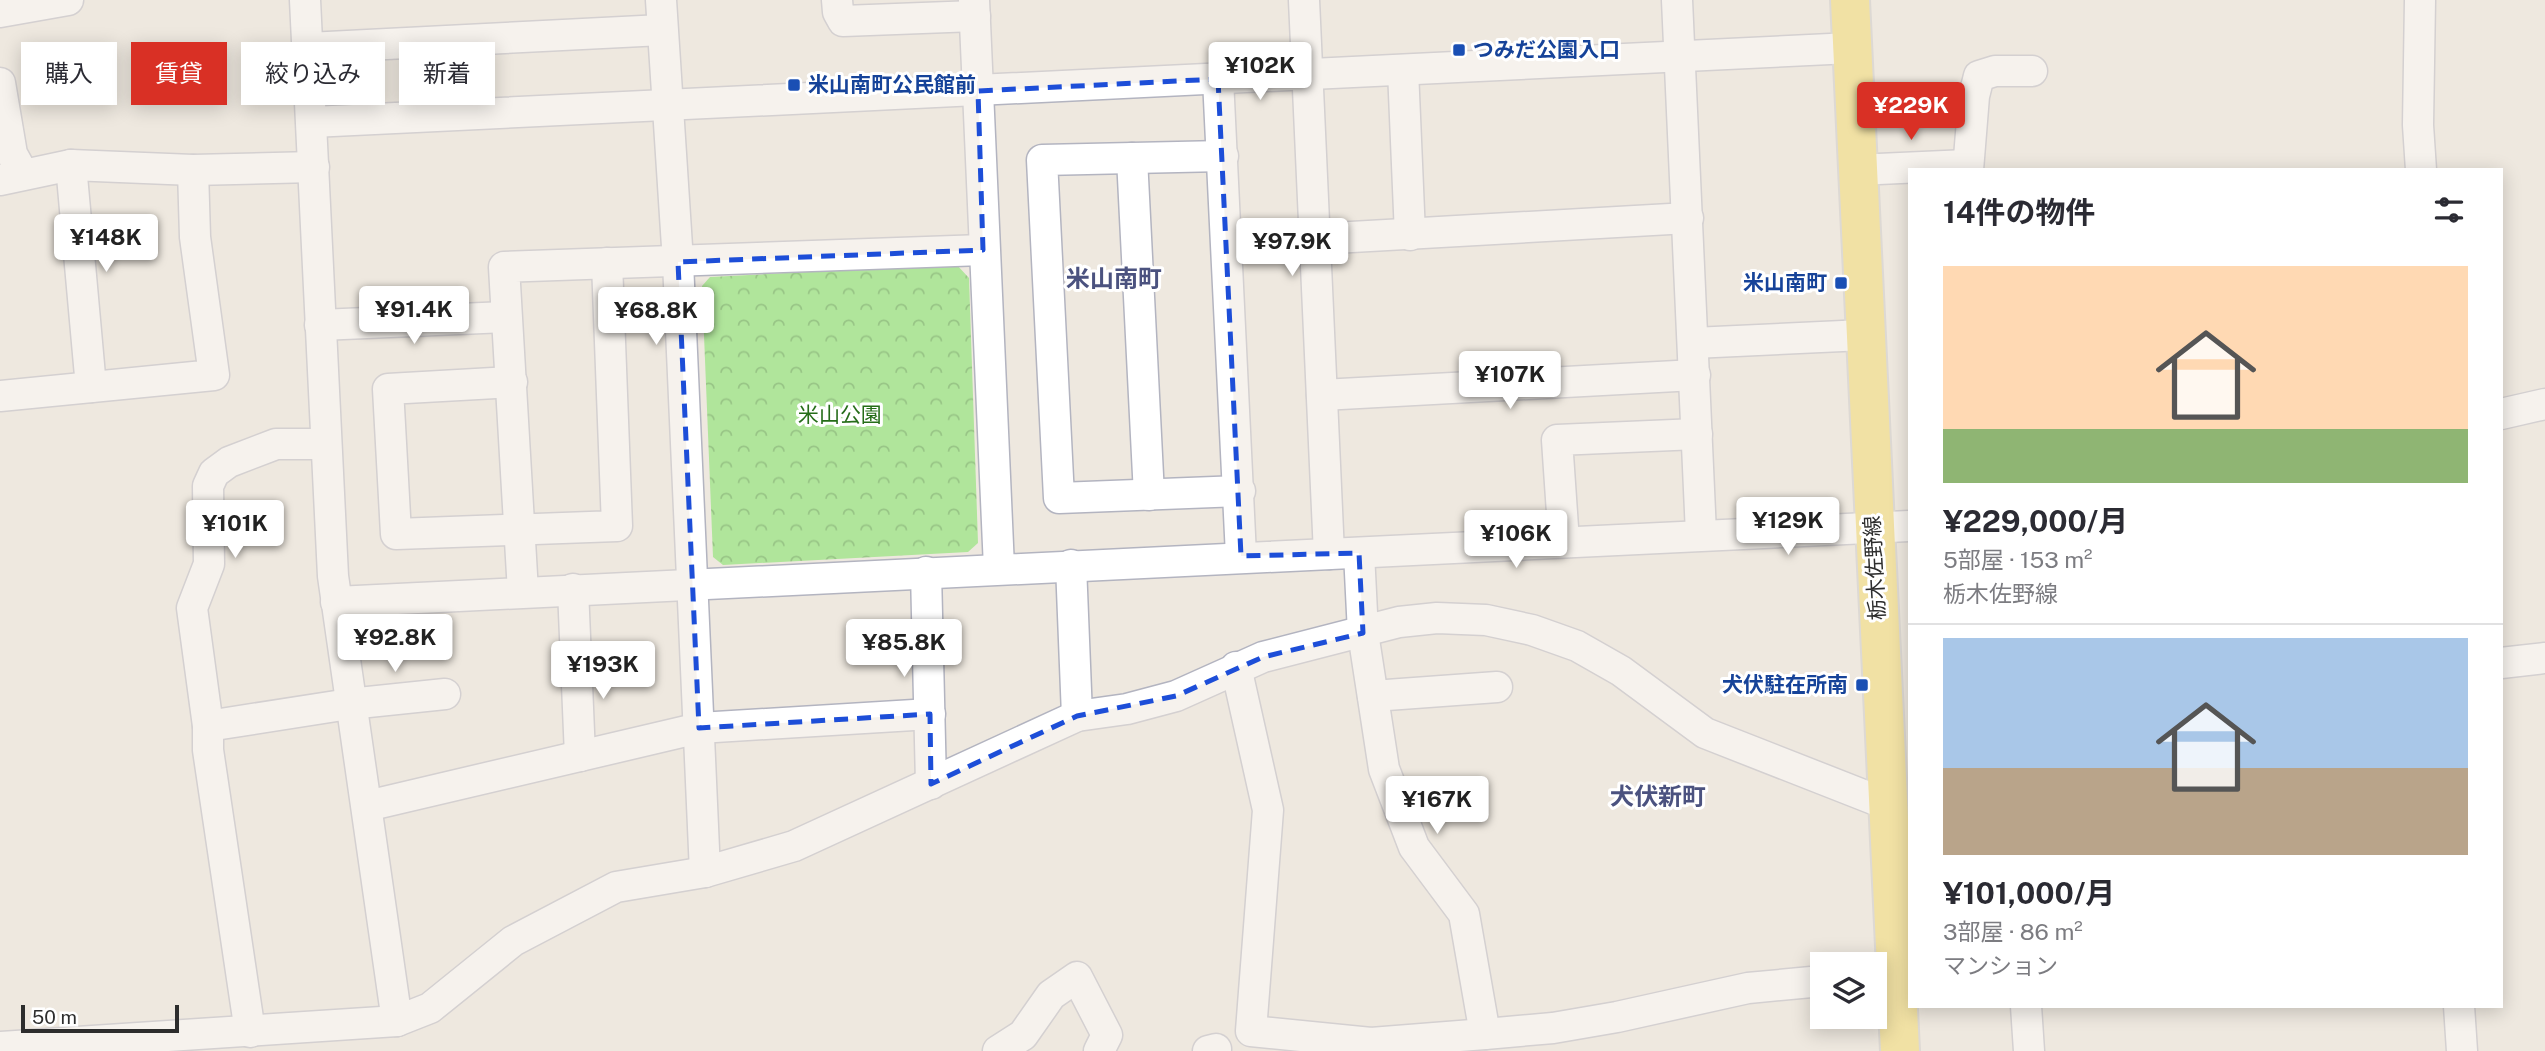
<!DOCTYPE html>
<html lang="ja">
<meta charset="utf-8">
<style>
body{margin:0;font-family:"Public Sans","Noto Sans JP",sans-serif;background:#f7f7f7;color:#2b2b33;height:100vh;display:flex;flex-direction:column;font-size:26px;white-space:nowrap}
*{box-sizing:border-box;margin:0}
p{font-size:23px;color:#7c7c81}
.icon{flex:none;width:38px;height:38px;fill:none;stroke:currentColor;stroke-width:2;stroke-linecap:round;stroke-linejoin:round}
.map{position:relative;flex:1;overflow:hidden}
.panel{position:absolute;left:1908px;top:168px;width:595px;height:840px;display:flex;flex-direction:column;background:#fff;border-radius:0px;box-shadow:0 4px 18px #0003}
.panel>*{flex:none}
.top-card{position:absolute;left:21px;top:42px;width:665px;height:63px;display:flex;gap:14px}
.controls{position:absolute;left:1810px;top:952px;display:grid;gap:14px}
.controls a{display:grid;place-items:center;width:77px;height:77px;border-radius:0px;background:#fff;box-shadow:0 4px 18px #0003;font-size:35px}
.scale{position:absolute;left:21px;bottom:18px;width:158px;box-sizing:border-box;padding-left:7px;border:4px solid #2d2d2d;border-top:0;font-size:19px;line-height:24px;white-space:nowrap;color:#2d2d2d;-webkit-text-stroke:5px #fff;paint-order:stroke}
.price{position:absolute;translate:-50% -60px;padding:0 16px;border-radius:7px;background:#fff;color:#222;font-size:23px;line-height:46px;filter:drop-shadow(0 2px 4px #0008)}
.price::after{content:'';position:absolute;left:50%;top:42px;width:21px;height:16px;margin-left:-10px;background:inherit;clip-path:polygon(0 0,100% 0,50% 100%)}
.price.current{background:#d93025;color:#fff}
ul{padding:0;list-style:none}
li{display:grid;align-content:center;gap:14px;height:371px;padding:0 35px}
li+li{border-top:2px solid #e1e1e2}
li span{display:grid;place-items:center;height:217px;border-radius:0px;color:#555}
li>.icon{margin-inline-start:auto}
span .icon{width:126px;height:126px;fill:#fffc;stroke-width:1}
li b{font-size:30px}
h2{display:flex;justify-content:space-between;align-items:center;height:84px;padding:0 35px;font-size:30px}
.chip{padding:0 24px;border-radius:0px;background:#fff;box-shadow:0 4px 18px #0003;font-size:24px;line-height:63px}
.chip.current{background:#d93025;color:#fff}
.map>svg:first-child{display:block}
.park{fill:url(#park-crowns)}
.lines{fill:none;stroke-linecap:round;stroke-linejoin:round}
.minor-casing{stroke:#b3b4c0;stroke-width:33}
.major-casing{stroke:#c8c8c8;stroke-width:42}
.minor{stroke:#fff;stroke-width:30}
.major{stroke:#f4d95e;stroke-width:38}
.marked{fill:none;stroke:#1d4ed8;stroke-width:5;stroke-dasharray:14 9;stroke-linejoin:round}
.transit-dot{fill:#1a4fb4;stroke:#fff;stroke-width:2.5}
.labels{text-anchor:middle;stroke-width:6;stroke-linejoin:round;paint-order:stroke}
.transit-label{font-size:21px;font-weight:bold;fill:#164399;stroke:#fff;text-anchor:start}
.park-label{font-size:21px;fill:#266d19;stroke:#fff}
.street-label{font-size:21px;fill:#2d2d2d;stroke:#fff}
.quarter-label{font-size:24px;font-weight:bold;fill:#4b527f;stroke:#fff}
</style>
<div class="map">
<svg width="2545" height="1051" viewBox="0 0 2545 1051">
<defs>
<pattern id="park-crowns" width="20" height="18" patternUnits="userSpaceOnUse" patternTransform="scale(1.75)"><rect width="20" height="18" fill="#b0e59b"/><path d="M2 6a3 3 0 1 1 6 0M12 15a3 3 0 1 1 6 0" fill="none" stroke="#98c586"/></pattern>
</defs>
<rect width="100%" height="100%" fill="#eee8df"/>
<polygon class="park" points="956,264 969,278 978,543 968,552 723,565 713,557 702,286 710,277"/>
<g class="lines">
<g class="minor-casing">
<g id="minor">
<polyline points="305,0 333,576 397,1021"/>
<polyline points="661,0 678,262 705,872"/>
<polyline points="837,0 838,12 843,21 975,16"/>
<polyline points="974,0 999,568"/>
<polyline points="1304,0 1329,554"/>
<polyline points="1677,0 1701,534"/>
<polyline points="2420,0 2418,125 2421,170"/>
<polyline points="0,12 68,0"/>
<polyline points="308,48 662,30"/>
<polyline points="1403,70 1410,235"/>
<polyline points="1218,79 1241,556"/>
<polyline points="0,83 12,154 23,174"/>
<polyline points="312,122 1851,48"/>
<polyline points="1223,156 1042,160 1059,498 1240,491"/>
<polyline points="1132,158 1149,495"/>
<polyline points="71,165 91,387"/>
<polyline points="1856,170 1967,165"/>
<polyline points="1968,170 1974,96 1979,76 1995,71 2032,71"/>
<polyline points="0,180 71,165 193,170 314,167"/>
<polyline points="1316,239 1688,218"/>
<polyline points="320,325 506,317"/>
<polyline points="1693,343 1864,335"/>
<polyline points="512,382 388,389 396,534 617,526 607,263"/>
<polyline points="1322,395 1695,375"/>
<polyline points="0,396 214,375 195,237 193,170"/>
<polyline points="2501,414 2545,404"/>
<polyline points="1564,542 1557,440 1697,434"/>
<polyline points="1359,553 1363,633 1384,769 1414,847 1464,914 1485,1034"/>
<polyline points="1071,565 1077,716"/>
<polyline points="926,572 931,784"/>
<polyline points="573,589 580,756"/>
<polyline points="523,592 504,267 983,250"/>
<polyline points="336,602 1909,526"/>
<polyline points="2501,663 2545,658"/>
<polyline points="1236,667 1268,810 1251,1031 1371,1043 1485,1034 1553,1028 1617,1017 1748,988 1822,981"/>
<polyline points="1373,696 1497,687"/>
<polyline points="208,726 349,704 445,694"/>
<polyline points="367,806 699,728 930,714"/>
<polyline points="2026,1006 2029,1051"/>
<polyline points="2459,1006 2462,1051"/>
<polyline points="250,1032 208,750 208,726 192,608 209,564 208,486 214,473 229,462 276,444 325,444"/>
<polyline points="0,1047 397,1021 430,1008 513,941 616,887 705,872 794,846 1077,716 1127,709 1176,696 1263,657 1399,622 1437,618 1486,620 1532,630 1577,646 1621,671 1705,733 1886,804"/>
<polyline points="998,1051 1023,1035 1051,995 1077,977 1107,1035 1099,1051"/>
<polyline points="1208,1051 1216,1049"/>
</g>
</g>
<g class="major-casing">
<polyline id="major" points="1850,0 1900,1051"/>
</g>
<use href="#minor" class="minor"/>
<use href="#major" class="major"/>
</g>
<path d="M0 0H2545V1051H0ZM 1218,79 L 1241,556 L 1359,553 L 1363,633 L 1263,657 L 1176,696 L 1077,716 L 931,784 L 930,714 L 699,728 L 678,262 L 983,250 L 978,91 Z" fill="#eee8df" fill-opacity=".55" fill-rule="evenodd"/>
<path class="marked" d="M 1218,79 L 1241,556 L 1359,553 L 1363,633 L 1263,657 L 1176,696 L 1077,716 L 931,784 L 930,714 L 699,728 L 678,262 L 983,250 L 978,91 Z"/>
<g class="transit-dot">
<rect x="1452" y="43" width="14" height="14" rx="3.5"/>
<rect x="787" y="78" width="14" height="14" rx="3.5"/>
<rect x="1834" y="276" width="14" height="14" rx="3.5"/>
<rect x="1855" y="678" width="14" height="14" rx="3.5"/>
</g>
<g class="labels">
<g class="transit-label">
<text x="1473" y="57">つみだ公園入口</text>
<text x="808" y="92">米山南町公民館前</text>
<text x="1827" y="290" text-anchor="end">米山南町</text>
<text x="1848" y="692" text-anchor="end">犬伏駐在所南</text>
</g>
<g class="park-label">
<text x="840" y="422">米山公園</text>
</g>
<g class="street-label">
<text transform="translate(1875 568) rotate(-93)" y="7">栃木佐野線</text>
</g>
<g class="quarter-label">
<text x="1114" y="287">米山南町</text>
<text x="1658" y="805">犬伏新町</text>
</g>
</g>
</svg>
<div class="controls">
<a><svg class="icon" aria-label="layers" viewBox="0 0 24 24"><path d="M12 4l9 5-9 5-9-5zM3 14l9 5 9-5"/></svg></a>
</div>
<div class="scale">50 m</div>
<b class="price" style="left:1260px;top:102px">¥102K</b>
<b class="price current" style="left:1911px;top:142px">¥229K</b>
<b class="price" style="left:106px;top:274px">¥148K</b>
<b class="price" style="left:1292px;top:278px">¥97.9K</b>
<b class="price" style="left:414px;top:346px">¥91.4K</b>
<b class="price" style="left:656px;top:347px">¥68.8K</b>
<b class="price" style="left:1510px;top:411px">¥107K</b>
<b class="price" style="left:1788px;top:557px">¥129K</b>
<b class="price" style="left:235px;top:560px">¥101K</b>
<b class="price" style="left:1516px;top:570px">¥106K</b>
<b class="price" style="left:395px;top:674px">¥92.8K</b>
<b class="price" style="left:904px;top:679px">¥85.8K</b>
<b class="price" style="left:603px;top:701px">¥193K</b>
<b class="price" style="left:1437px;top:836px">¥167K</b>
<div class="top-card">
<a class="chip">購入</a>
<a class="chip current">賃貸</a>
<a class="chip">絞り込み</a>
<a class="chip">新着</a>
</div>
<section class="panel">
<h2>14件の物件<svg class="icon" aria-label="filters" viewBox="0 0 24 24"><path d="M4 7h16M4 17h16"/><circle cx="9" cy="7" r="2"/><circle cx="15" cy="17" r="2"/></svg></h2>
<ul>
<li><span style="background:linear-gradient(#ffd9b3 75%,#8fb573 0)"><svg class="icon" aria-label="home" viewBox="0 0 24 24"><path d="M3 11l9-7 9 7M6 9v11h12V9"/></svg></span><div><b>¥229,000/月</b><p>5部屋 · 153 m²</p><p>栃木佐野線</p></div></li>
<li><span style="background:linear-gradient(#a9c7e8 60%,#b9a48a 0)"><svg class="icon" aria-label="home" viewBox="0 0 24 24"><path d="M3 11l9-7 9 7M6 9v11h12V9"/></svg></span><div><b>¥101,000/月</b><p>3部屋 · 86 m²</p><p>マンション</p></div></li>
</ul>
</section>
</div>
